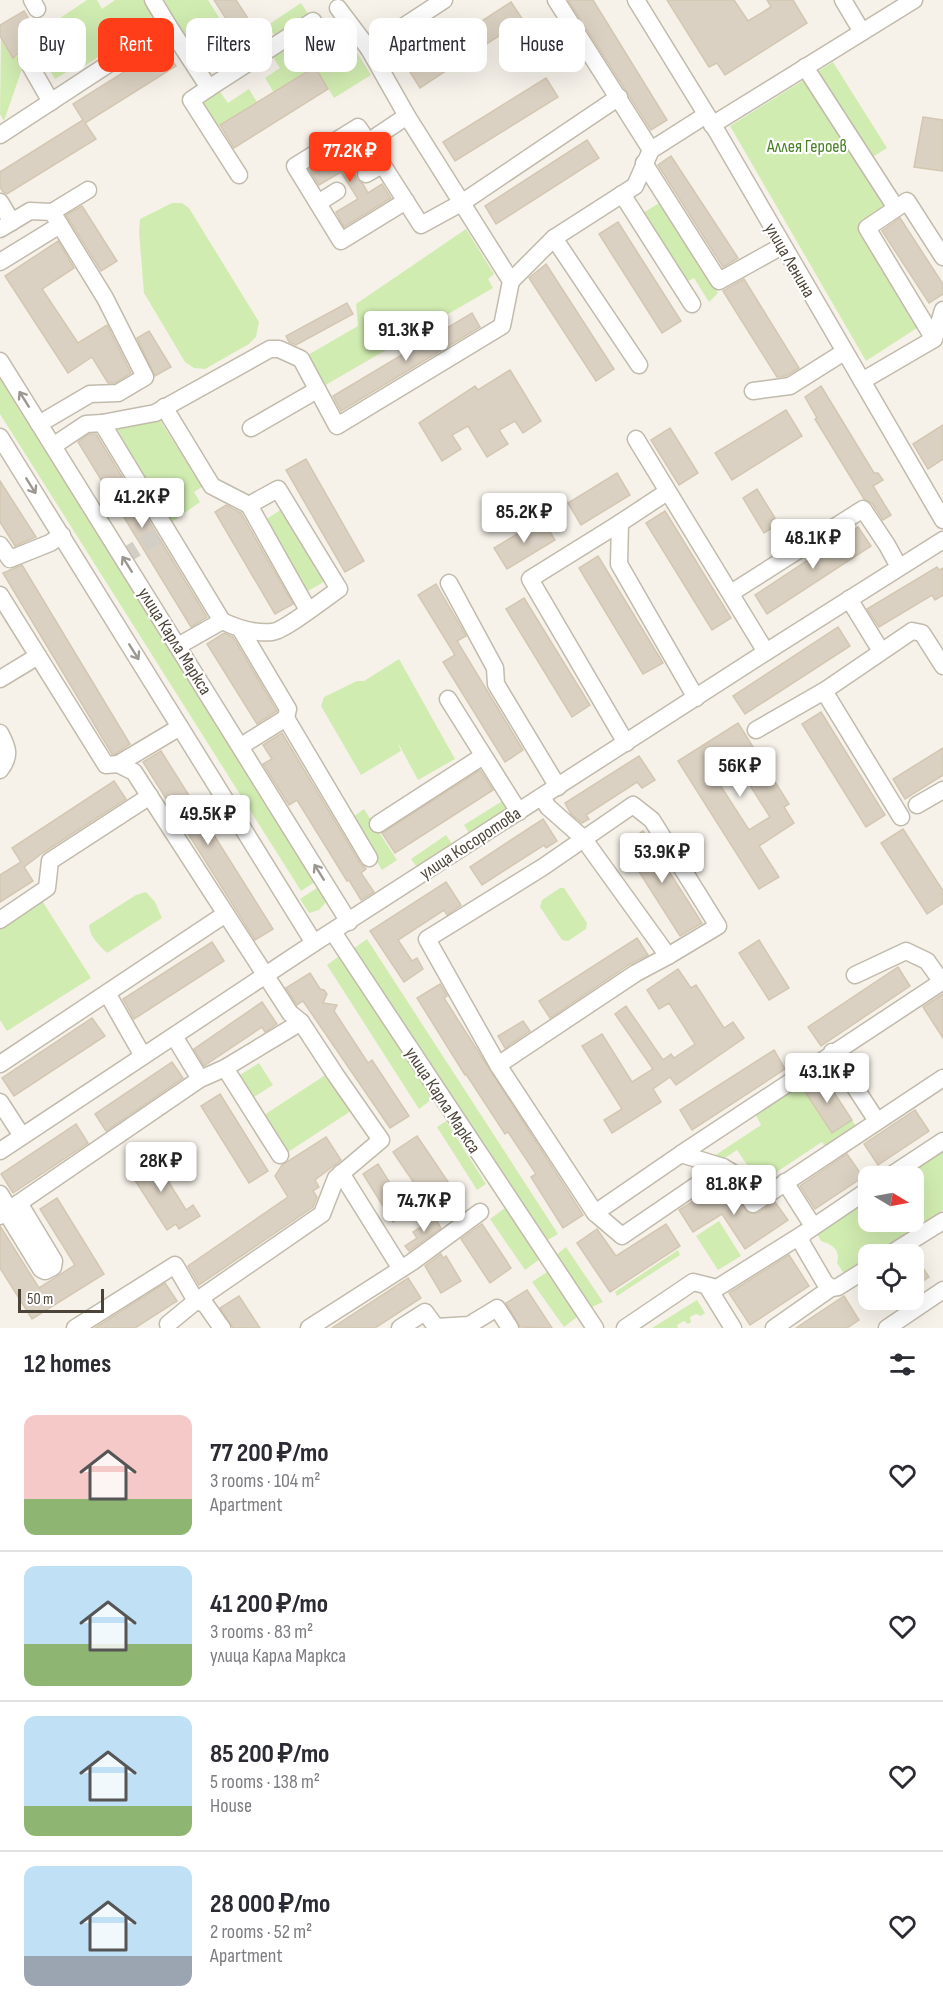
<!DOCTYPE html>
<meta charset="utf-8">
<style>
body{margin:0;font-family:"Sofia Sans Condensed",sans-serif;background:#f7f7f7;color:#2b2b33;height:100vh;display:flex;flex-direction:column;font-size:22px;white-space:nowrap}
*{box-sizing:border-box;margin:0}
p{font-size:20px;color:#7c7c81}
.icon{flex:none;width:33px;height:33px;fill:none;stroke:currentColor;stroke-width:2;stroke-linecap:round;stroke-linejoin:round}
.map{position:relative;height:1328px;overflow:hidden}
.side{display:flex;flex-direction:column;background:#fff;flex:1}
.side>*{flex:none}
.top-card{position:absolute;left:18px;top:18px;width:600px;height:54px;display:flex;gap:12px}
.needle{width:39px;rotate:100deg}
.controls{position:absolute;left:858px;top:1166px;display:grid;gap:12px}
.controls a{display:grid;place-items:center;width:66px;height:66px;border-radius:12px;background:#fff;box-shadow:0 6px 24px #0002;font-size:30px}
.scale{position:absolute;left:18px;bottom:15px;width:86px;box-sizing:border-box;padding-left:6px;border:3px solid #4b4337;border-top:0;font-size:16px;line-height:21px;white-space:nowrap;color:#4b4337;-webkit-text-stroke:4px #fff;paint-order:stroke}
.price{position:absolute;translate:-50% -51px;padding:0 14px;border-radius:6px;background:#fff;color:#222;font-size:20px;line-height:39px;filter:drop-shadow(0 2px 3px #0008)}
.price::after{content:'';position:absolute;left:50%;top:36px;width:18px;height:14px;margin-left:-9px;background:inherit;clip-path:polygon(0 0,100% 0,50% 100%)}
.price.selected{background:#ff3d18;color:#fff}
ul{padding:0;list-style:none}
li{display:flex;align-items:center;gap:18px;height:150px;padding:0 24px}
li+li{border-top:2px solid #e1e1e2}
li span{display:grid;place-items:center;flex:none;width:168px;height:120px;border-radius:12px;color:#555}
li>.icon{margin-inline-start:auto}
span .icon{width:72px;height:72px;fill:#fffc;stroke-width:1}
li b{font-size:26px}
h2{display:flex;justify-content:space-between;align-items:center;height:72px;padding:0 24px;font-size:26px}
.pill{padding:0 21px;border-radius:12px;background:#fff;box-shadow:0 6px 24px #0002;font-size:21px;line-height:54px}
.pill.selected{background:#ff3d18;color:#fff}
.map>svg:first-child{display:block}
.green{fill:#d1ecb1}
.building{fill:#dbd1c2;stroke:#d4c7b2;stroke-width:1.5;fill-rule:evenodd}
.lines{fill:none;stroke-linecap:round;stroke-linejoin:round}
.minor-tunnel{stroke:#d4cfc6;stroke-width:16;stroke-dasharray:16 8;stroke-linecap:butt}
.minor-casing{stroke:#c2bbac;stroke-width:19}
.minor{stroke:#fff;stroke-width:16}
.oneway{stroke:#9c9891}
.labels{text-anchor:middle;stroke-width:4.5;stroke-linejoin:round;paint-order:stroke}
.park-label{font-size:18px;fill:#488126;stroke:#fff}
.street-label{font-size:18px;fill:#4b4337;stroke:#fff}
</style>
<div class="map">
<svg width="943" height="1328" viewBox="0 0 943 1328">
<rect width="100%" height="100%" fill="#f6f2ea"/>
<g class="green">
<polygon points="87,0 97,0 102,9 115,0 153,0 158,22 152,18 137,28 137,36 114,52 111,49 81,68 78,65 55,79 35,45 42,41 48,26"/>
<polygon points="164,0 208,0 225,27 193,49"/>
<polygon points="301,3 312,20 275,36 268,25"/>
<polygon points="319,22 328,35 341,27 371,75 334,98 315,67 274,93 265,78 280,68 271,54"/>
<polygon points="1,38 13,58 20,54 24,63 4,121 0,114"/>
<polygon points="833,62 887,148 860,165 886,207 858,226 920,326 866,361 730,126"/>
<polygon points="218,89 228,103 249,89 257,102 216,128 199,101"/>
<polygon points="664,200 718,293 709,302 694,278 686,282 643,213"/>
<polygon points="172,203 182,203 189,208 259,322 256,337 249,344 205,369 194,368 185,362 144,293 139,232 140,219"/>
<polygon points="466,229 494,274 488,279 493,288 317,390 301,359 358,326 356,304"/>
<polygon points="0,376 315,882 301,891 0,414"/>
<polygon points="160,420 202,487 194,492 200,502 172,522 114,424"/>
<polygon points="285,507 329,579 308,591 265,520"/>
<polygon points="399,659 455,759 418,780 397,741 401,751 361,775 321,706 324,697 357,681 364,681"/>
<polygon points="504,800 509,807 469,833 464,825"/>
<polygon points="364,809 397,860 382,870 350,819"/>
<polygon points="446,835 452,844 417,867 411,859"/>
<polygon points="320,886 328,900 319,910 309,913 300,899"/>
<polygon points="560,888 564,888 587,923 586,929 568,941 562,940 540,907 542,900"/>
<path d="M 146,892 L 155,902 L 162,918 L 107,953 C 98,944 90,937 89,925 L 136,895 Z"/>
<polygon points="41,899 91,978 7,1031 0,1020 0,926"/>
<polygon points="367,939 558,1234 544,1242 353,949"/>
<polygon points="342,954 435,1097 419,1109 327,965"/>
<polygon points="259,1063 273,1085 249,1100 235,1078"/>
<polygon points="327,1074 351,1111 288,1152 264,1115"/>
<polygon points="800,1083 832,1133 852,1120 858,1130 828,1150 822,1142 769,1177 774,1186 756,1198 747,1185 756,1178 737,1150 719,1162 711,1158 761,1125 756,1115"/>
<polygon points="446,1121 486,1184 477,1190 437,1127"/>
<path d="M 943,1150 L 943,1210 L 877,1254 L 868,1254 L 868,1259 L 845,1275 L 837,1263 C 841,1249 832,1245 821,1241 L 816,1232 L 868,1199 L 868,1221 L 914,1221 L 914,1176 L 903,1176 Z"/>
<polygon points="505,1208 540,1259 525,1270 490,1219"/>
<polygon points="719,1221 741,1256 718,1270 696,1236"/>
<polygon points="566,1247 603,1302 592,1307 586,1303 555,1256"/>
<polygon points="678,1250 680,1255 617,1296 615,1292"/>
<polygon points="550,1270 581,1314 564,1327 532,1282"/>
<polygon points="697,1300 705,1313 701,1316 696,1314 690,1317 691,1322 688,1324 684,1321 677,1325 678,1328 652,1328"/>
</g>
<g class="building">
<polygon points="214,0 236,0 256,31 240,41 246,50 212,71 198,49 232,28"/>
<polygon points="568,0 593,0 667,120 651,130"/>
<polygon points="667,0 734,0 748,21 771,7 767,0 793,0 807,23 725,75 717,63 709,67"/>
<polygon points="511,2 523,20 420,88 408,69"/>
<polygon points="24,11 42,41 21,51 13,58 0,36 0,25"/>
<polygon points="164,47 176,66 85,123 96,139 7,194 3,192 0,187 0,172 83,120 73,104"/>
<polygon points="315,67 328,89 234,148 220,125"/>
<polygon points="546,78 558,97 455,161 443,142"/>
<polygon points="923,117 943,120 943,171 914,167"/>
<polygon points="587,140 599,158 496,224 485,206"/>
<polygon points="355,141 366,158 352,166 357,180 363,184 368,193 382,184 391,198 344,227 336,212 358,199 341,172 319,185 309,169"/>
<polygon points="671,156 738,258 723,267 658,165"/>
<polygon points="82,206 117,261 101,271 66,215"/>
<polygon points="900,218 943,284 943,294 929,303 882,231"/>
<polygon points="618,222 681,321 662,333 599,234"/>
<polygon points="58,241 74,268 42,289 78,343 107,325 131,373 115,383 108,383 92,357 68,373 5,276"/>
<polygon points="546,264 614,369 596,381 529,278"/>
<polygon points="744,279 799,368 786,376 777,377 723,291"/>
<polygon points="347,303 353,314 296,345 289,342 286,336"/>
<polygon points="472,313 480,327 341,411 333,396"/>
<polygon points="149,331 171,367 155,376 137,338"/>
<polygon points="510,370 541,421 523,433 515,421 499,430 508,444 487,457 468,426 452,435 461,449 442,461 419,423 475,386 478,390"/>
<polygon points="821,386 874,473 878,473 883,480 873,486 891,515 883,520 872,503 864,499 815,419 817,418 805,397"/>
<polygon points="786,410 802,436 732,480 715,453"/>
<polygon points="943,425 943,459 928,469 913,444"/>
<polygon points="670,428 698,473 679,485 651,440"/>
<polygon points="89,434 96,434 207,617 191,627 78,442"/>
<polygon points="306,459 364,561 345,572 286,470"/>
<polygon points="617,473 630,495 581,525 568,503"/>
<polygon points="0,481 36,537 15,546 0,522"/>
<polygon points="757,489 775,518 771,521 775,526 764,533 743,498"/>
<polygon points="226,505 241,513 293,604 275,614 215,512"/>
<polygon points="665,511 731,618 712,630 646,523"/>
<polygon points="542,519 555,540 507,569 494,548"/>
<polygon points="858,527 871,546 767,614 755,595"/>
<polygon points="598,556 663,663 643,674 579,568"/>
<polygon points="22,565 130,744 115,754 112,754 3,573"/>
<polygon points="937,567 939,570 943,568 943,595 935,600 932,595 879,627 867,609"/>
<polygon points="436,584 466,636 457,641 523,750 505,762 443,662 455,655 418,595"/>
<polygon points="524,598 590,705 572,717 506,609"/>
<polygon points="838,627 850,646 745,714 733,696"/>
<polygon points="224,633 233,637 277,711 257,724 207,644"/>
<polygon points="821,712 885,815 866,827 802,724"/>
<path d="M 738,723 L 789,804 L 784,807 L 794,823 L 759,846 L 779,877 L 759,889 L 678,761 ZM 730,754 L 770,817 L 749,830 L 709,768 Z"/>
<polygon points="282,733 360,863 366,869 361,873 374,892 361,900 349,880 347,881 297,800 289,805 263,764 272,759 263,745"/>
<polygon points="943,748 943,775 905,799 893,779"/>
<polygon points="161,751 273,929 255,940 143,762"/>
<polygon points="639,756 655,780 642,788 637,782 586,815 589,819 582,823 571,814 565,803"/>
<polygon points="480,770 493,790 395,853 382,833"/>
<polygon points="114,781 126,799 44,852 24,867 33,881 0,902 0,875 21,862 12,848"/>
<polygon points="543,819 557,841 546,848 544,845 482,885 470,867"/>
<polygon points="903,829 943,891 943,903 927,914 881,843"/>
<polygon points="643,831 702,923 680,936 622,845"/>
<polygon points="446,882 461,905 447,915 444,910 398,940 412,961 417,958 423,969 404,982 370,931"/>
<polygon points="637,938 648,955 630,964 550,1018 539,1001"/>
<polygon points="759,940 789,988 769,1000 739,953"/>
<polygon points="212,942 224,961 134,1019 123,999"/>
<polygon points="898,967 910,986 821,1046 808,1027"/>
<polygon points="678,969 691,988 696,985 724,1028 733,1022 744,1038 676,1085 670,1077 653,1089 661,1102 612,1133 604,1120 622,1109 582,1046 602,1034 632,1082 653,1069 615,1014 626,1006 663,1060 671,1054 674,1058 695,1044 669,1003 659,1009 647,990"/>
<polygon points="310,973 320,989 324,990 327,994 323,1003 337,1005 334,1011 368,1063 372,1060 409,1116 390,1128 303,1001 297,1005 286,988"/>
<polygon points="440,984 447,996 444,998 583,1215 563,1228 531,1177 536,1174 508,1132 505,1134 466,1074 465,1075 417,998"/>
<polygon points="943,994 943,1038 923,1007"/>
<polygon points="262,1002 277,1024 265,1032 262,1027 204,1066 194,1049"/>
<polygon points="92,1018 105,1036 14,1096 2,1078"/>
<polygon points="523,1021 530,1031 505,1048 498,1036"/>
<polygon points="774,1050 785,1069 692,1130 680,1110"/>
<polygon points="172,1062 183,1078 106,1131 95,1114"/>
<polygon points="822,1074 852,1120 832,1133 802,1087"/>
<polygon points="220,1094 268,1171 249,1183 201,1106"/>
<polygon points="915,1110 929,1131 878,1165 864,1144"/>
<polygon points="76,1124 88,1143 13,1193 1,1174"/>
<polygon points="417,1136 463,1204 439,1220 393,1152"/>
<polygon points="326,1137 341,1160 315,1180 319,1187 313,1191 317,1197 313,1207 199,1285 188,1266 288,1197 275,1176 282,1165"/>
<polygon points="156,1150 163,1162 158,1165 186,1210 193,1205 200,1216 179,1229 176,1224 167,1230 127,1168"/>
<polygon points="847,1154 863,1177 815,1209 800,1186"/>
<polygon points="378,1164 408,1212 393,1222 363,1174"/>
<polygon points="727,1184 748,1213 758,1213 775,1202 788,1220 745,1249 722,1214 693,1232 679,1210 698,1198 700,1201"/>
<polygon points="57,1198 104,1274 32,1319 0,1268 0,1226 39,1288 75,1265 40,1209"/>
<polygon points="435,1218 441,1228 409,1251 405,1246 417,1238 413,1232"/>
<polygon points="482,1224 511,1268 490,1283 461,1239"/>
<polygon points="666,1224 680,1246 610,1292 577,1243 597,1229 616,1256"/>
<polygon points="441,1254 443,1258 446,1256 461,1281 441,1293 425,1266"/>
<polygon points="914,1254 929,1277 914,1287"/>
<polygon points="789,1255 809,1286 750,1325 729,1293"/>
<polygon points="408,1278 421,1298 375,1328 332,1328"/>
<polygon points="165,1283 177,1301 135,1328 95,1328"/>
<polygon points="527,1290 552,1328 520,1327 506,1303"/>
<polygon points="239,1296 260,1328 233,1328 220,1308"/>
<polygon points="844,1296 859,1320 847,1328 796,1328"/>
</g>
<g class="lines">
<polyline class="minor-tunnel" points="123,557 167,530"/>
<g class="minor-casing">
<g id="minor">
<polyline points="32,0 37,9"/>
<polyline points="556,0 651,150"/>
<polyline points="636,0 716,130 943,520"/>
<polyline points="843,0 862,32"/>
<polyline points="338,8 369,49"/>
<polyline points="168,25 209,88 313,21"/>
<polyline points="27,60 51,102"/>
<polyline points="805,67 896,208"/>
<polyline points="209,88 191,100 239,175"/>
<polyline points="407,116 368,142 421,225 463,202 619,97"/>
<polyline points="712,125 914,0"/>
<polyline points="0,135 168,25 153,0"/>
<polyline points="368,142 358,127 295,166 341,241 406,201"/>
<polyline points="644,163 719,281 782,246"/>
<polyline points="366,174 382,165"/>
<polyline points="622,194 692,304"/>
<polyline points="0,202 12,222"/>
<polyline points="318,203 337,191"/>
<polyline points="52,212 88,190"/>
<polyline points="0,229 30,211 52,212 105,298 145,377 118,393 90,394 39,424"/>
<polyline points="554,238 639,365"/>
<polyline points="0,262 60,225"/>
<polyline points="511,281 554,238 635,186 651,150 706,115"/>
<polyline points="934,339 867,228 907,201 943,257"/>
<polyline points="0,361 349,922"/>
<polyline points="862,381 934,339 943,310"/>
<polyline points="753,391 790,386 844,352"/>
<polyline points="164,407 212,486 249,505"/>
<polyline points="102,423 155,413 270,349 279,349 301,359 337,426 502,326 511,281 407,116 369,49 444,0"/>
<polyline points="251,428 317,390"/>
<polyline points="0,437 314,943"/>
<polyline points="636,439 766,652"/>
<polyline points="53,446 86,424 102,423 222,621"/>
<polyline points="667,492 620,523 619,564 696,698"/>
<polyline points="620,523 530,579 626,743"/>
<polyline points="0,545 10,559 50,543 62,535"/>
<polyline points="449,583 495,668 496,684 558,787"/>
<polyline points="731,593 863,509 887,545 899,567"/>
<polyline points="0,595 106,765 118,764"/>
<polyline points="849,599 881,651"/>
<polyline points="241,630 288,709 286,718 369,858"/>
<path d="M 178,646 L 222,621 C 237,628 254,634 272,632 C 284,631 326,598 339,589 L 278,489 L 249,505 L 308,610"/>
<polyline points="0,679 38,656"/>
<polyline points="824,691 901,817"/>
<polyline points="448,699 519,812"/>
<polyline points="756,730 824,691 912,631 922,633 943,666"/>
<path d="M 0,733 C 8,748 11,756 0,770"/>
<polyline points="241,746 286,718"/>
<polyline points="542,797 548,807 583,838 668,956 636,973 498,1065 595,1213 681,1154 723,1167 733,1173 753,1204 943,1078"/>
<polyline points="917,805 943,790"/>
<polyline points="378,824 483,756"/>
<polyline points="0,920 47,888 50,861 150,796"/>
<polyline points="333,932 595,1328"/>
<polyline points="855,975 906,951 927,961 942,982"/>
<polyline points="107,993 143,1056"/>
<polyline points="174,1036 200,1079 225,1068 301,1022"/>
<polyline points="832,1052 877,1121"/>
<polyline points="0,1064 224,915"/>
<polyline points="498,1065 427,939 543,867 633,805 652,820 718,926 668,956"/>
<polyline points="225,1068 280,1155"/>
<polyline points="0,1102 22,1136"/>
<polyline points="0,1151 314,943 766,652 943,540"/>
<polyline points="681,1154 943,981"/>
<polyline points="341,1173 401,1269"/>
<polyline points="890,1176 943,1141"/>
<polyline points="785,1182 813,1226"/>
<polyline points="868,1190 803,1234 801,1242 825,1283 831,1288 838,1287 868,1268"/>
<polyline points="0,1194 9,1209"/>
<polyline points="6,1212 41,1269 45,1271 53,1267 54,1261 19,1203"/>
<polyline points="595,1213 622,1236 723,1167"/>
<polyline points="0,1216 200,1079"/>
<polyline points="890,1254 943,1221"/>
<polyline points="707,1286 733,1328"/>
<polyline points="168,1324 196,1301 322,1214 336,1178 381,1140 335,1074 301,1022 290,1013 134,772 118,764 180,727"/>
<polyline points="436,1327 469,1325 497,1308 510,1328"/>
<polyline points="75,1328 175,1265 196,1301 205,1304 222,1328"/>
<polyline points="309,1328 412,1262 480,1212"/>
<polyline points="400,1328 425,1312 436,1327 435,1328"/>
<polyline points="625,1328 693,1282 717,1288 803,1234"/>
<polyline points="774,1328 831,1288"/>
<polyline points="887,1328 943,1290"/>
</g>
</g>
<use href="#minor" class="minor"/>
</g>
<defs><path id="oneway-shaft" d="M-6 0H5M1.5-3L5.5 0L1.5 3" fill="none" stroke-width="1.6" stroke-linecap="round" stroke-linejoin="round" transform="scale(1.5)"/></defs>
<g class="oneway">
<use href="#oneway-shaft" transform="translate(24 399) rotate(-122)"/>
<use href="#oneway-shaft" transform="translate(31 486) rotate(58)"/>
<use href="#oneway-shaft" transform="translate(127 564) rotate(-122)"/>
<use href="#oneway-shaft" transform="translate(134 652) rotate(58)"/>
<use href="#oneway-shaft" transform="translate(319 872) rotate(-122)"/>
</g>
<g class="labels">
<g class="park-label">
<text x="807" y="152">Аллея Героев</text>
</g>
<g class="street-label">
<text transform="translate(790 260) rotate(60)" y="6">улица Ленина</text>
<text transform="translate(175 641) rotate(58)" y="6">улица Карла Маркса</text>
<text transform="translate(470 843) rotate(-33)" y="6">улица Косоротова</text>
<text transform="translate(443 1100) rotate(57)" y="6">улица Карла Маркса</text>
</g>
</g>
</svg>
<div class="controls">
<a><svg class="needle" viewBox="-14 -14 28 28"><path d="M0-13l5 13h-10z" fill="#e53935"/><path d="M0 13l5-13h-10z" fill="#7c7c81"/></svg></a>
<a><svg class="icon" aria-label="locate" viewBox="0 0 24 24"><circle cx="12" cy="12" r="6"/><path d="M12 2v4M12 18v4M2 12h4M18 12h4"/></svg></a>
</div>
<div class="scale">50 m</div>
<b class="price selected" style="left:350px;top:183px">77.2K ₽</b>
<b class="price" style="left:406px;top:362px">91.3K ₽</b>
<b class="price" style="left:142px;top:529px">41.2K ₽</b>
<b class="price" style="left:524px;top:544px">85.2K ₽</b>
<b class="price" style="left:813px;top:570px">48.1K ₽</b>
<b class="price" style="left:740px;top:798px">56K ₽</b>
<b class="price" style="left:208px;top:846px">49.5K ₽</b>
<b class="price" style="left:662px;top:884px">53.9K ₽</b>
<b class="price" style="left:827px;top:1104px">43.1K ₽</b>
<b class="price" style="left:161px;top:1193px">28K ₽</b>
<b class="price" style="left:734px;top:1216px">81.8K ₽</b>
<b class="price" style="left:424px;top:1233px">74.7K ₽</b>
<div class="top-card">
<a class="pill">Buy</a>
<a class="pill selected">Rent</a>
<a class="pill">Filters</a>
<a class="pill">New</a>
<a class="pill">Apartment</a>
<a class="pill">House</a>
</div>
</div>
<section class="side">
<h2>12 homes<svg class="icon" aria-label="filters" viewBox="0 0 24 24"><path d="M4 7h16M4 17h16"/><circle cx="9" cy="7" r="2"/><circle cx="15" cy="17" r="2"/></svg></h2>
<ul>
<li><span style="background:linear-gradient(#f6c9c9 70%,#8fb573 0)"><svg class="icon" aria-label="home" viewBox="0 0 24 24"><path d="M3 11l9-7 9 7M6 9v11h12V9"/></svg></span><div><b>77 200 ₽/mo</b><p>3 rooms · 104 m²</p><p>Apartment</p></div><svg class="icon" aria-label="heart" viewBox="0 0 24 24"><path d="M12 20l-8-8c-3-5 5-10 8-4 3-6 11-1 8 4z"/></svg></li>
<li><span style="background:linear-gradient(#bfe0f5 65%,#8fb573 0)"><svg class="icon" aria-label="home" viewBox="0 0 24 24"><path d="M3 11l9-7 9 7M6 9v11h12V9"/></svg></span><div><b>41 200 ₽/mo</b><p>3 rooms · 83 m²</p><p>улица Карла Маркса</p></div><svg class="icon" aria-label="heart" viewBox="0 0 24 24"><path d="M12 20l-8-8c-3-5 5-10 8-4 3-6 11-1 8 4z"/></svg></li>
<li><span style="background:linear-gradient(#bfe0f5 75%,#8fb573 0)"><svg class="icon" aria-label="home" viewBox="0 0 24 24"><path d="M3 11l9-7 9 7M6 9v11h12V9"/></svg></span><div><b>85 200 ₽/mo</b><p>5 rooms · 138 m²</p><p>House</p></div><svg class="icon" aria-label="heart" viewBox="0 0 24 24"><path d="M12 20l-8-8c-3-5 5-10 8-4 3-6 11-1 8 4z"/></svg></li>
<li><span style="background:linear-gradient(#bfe0f5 75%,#9aa5b1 0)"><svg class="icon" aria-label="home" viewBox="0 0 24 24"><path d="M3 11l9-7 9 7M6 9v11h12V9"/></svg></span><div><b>28 000 ₽/mo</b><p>2 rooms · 52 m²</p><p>Apartment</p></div><svg class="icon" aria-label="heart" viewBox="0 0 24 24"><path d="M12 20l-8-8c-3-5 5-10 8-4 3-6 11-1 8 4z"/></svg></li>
</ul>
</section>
